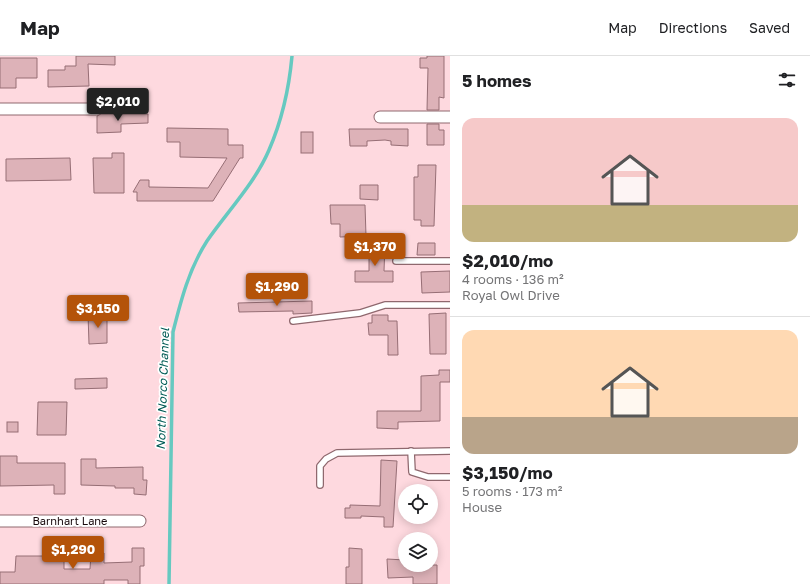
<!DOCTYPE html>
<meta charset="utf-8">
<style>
body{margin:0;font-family:"Golos Text",sans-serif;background:#f6f6f6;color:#202124;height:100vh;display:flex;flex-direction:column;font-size:15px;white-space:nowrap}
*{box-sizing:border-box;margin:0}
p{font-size:13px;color:#757577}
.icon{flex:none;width:22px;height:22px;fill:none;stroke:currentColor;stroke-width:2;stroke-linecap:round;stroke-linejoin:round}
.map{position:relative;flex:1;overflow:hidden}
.details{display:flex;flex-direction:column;background:#fff;width:360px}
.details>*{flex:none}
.tools{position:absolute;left:398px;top:428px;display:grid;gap:8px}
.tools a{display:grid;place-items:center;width:40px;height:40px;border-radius:50%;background:#fff;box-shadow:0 2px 10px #0003;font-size:20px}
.price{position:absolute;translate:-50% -34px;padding:0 9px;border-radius:4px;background:#b45309;color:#fff;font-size:13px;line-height:26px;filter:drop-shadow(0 1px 2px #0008)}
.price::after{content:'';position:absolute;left:50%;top:24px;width:12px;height:9px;margin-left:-6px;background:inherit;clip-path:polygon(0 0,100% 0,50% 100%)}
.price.selected{background:#222;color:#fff}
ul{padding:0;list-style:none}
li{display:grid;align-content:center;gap:8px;height:212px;padding:0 12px}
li+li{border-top:1px solid #e0e0e0}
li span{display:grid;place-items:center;height:124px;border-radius:12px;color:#555}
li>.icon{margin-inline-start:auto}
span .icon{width:72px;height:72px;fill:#fffc;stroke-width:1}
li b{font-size:17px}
h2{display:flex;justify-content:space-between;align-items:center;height:48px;padding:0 12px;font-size:17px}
header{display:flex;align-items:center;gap:24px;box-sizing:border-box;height:56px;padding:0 20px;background:#fff;border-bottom:1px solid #e0e0e0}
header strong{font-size:19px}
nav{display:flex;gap:22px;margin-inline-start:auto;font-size:14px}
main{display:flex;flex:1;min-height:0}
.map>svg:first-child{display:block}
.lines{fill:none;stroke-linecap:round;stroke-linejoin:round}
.stream{stroke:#66c9c0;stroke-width:3.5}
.building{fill:#ddb2b8;stroke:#966e75}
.lane-casing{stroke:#8f686e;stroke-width:8}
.street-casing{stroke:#8f686e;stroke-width:13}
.lane{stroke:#fff;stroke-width:5.5}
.street{stroke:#fff;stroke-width:11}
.labels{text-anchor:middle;stroke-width:3.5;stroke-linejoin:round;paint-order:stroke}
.street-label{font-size:11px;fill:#17090c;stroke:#fff}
.water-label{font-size:12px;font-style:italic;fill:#005b55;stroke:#fff}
</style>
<header>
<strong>Map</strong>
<nav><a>Map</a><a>Directions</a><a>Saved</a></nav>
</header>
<main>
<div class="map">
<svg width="450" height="528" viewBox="0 0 450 528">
<rect width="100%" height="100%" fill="#fed9df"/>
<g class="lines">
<path class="stream" d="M 169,528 L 173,276 C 181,244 189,213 207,185 C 227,156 255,127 269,94 C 282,64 289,33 292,0"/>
</g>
<g class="building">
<polygon points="76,0 115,0 115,9 88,8 89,30 48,31 48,14 65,14 65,10 76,10"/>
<polygon points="427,0 444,0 444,42 439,41 439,54 427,54 428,12 420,12 420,2 427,2"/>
<polygon points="0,2 37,2 37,22 16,22 16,32 0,32"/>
<polygon points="101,58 148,58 148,67 121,68 121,76 97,77 97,60"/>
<polygon points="427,68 439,68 439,74 444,74 444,89 427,89"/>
<polygon points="167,72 228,73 228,89 243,89 243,102 240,102 213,145 137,145 137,136 133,136 140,124 149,124 149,131 208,132 227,102 180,101 180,86 167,86"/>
<polygon points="349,73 408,73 408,90 391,89 391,85 385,84 367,85 367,90 350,90"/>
<rect x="301" y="76" width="12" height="21"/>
<polygon points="112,97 124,97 124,137 94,137 93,102 112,102"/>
<polygon points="70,102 71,124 6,125 6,103"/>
<polygon points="418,109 436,109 434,170 421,170 421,164 414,164 414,121 418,121"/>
<polygon points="360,129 378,129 378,144 360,143"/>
<polygon points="330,149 365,149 366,180 340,181 340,168 331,168"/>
<polygon points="369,187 385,188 384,215 393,215 393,226 355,226 355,215 369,215"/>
<polygon points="418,187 435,187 435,199 417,199"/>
<polygon points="450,215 450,236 422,237 421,216"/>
<polygon points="312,245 312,257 293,258 293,255 239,256 238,247"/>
<polygon points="446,257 446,298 430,298 429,258"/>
<polygon points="88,258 107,258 107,287 89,288"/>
<polygon points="372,259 388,259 388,265 397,265 398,299 388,299 388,279 369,279 368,267 372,267"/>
<polygon points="439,314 450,314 450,326 440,326 440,365 398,366 398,373 377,372 377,355 421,355 421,320 439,319"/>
<polygon points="107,322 107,332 75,333 75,323"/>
<polygon points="38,346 67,346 66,379 37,379"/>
<rect x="7" y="366" width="11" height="10"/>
<polygon points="0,400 17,400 17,407 65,407 65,438 54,438 54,429 0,430"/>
<polygon points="81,403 96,403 96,412 143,411 143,424 147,424 146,439 134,438 134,432 115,432 115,430 81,429"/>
<polygon points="381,404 397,405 393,471 384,471 384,461 361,460 361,462 345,462 345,452 350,452 350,449 380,450"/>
<polygon points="132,492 144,492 144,510 140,510 140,528 128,528 128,524 104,524 104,528 0,528 0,516 15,516 16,500 51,500 51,497 64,497 64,513 90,513 91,497 104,497 104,507 132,506"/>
<polygon points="349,492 362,493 362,528 346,528 346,511 349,511"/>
<polygon points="387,503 405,504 405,509 437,509 437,528 413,528 413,521 388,522"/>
</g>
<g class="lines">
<g class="lane-casing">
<g id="lane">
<polyline points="396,205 450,205"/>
<polyline points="293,265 360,257 385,249 450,249"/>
<polyline points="411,395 412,416 428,421 450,421"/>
<polyline points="320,429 320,410 326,403 337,397 450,395"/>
</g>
</g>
<g class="street-casing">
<g id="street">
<polyline points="0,53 97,53"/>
<polyline points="380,61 450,61"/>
<polyline points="0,465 140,465"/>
</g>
</g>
<use href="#lane" class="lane"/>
<use href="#street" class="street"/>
</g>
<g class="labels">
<g class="street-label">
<text x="70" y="469">Barnhart Lane</text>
</g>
<g class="water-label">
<text transform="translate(163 333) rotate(-88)" y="4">North Norco Channel</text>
</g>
</g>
</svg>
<div class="tools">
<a><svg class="icon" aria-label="locate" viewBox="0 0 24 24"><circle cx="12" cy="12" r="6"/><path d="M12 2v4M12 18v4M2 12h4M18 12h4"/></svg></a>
<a><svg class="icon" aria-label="layers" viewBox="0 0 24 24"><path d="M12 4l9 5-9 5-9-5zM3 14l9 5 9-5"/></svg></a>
</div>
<b class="price selected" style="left:118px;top:66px">$2,010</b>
<b class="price" style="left:375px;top:211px">$1,370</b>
<b class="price" style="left:277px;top:251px">$1,290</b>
<b class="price" style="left:98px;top:273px">$3,150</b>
<b class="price" style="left:73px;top:514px">$1,290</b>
</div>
<section class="details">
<h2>5 homes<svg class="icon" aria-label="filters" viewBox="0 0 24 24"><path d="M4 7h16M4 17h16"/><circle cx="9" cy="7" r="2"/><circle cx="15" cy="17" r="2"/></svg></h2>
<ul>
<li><span style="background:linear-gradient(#f6c9c9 70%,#c2b280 0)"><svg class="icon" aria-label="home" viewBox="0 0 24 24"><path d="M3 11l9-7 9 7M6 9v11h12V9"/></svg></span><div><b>$2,010/mo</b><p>4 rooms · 136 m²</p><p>Royal Owl Drive</p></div></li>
<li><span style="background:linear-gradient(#ffd9b3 70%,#b9a48a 0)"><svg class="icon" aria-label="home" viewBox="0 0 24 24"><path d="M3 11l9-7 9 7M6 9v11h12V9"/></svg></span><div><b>$3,150/mo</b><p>5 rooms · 173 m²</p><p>House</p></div></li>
</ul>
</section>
</main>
